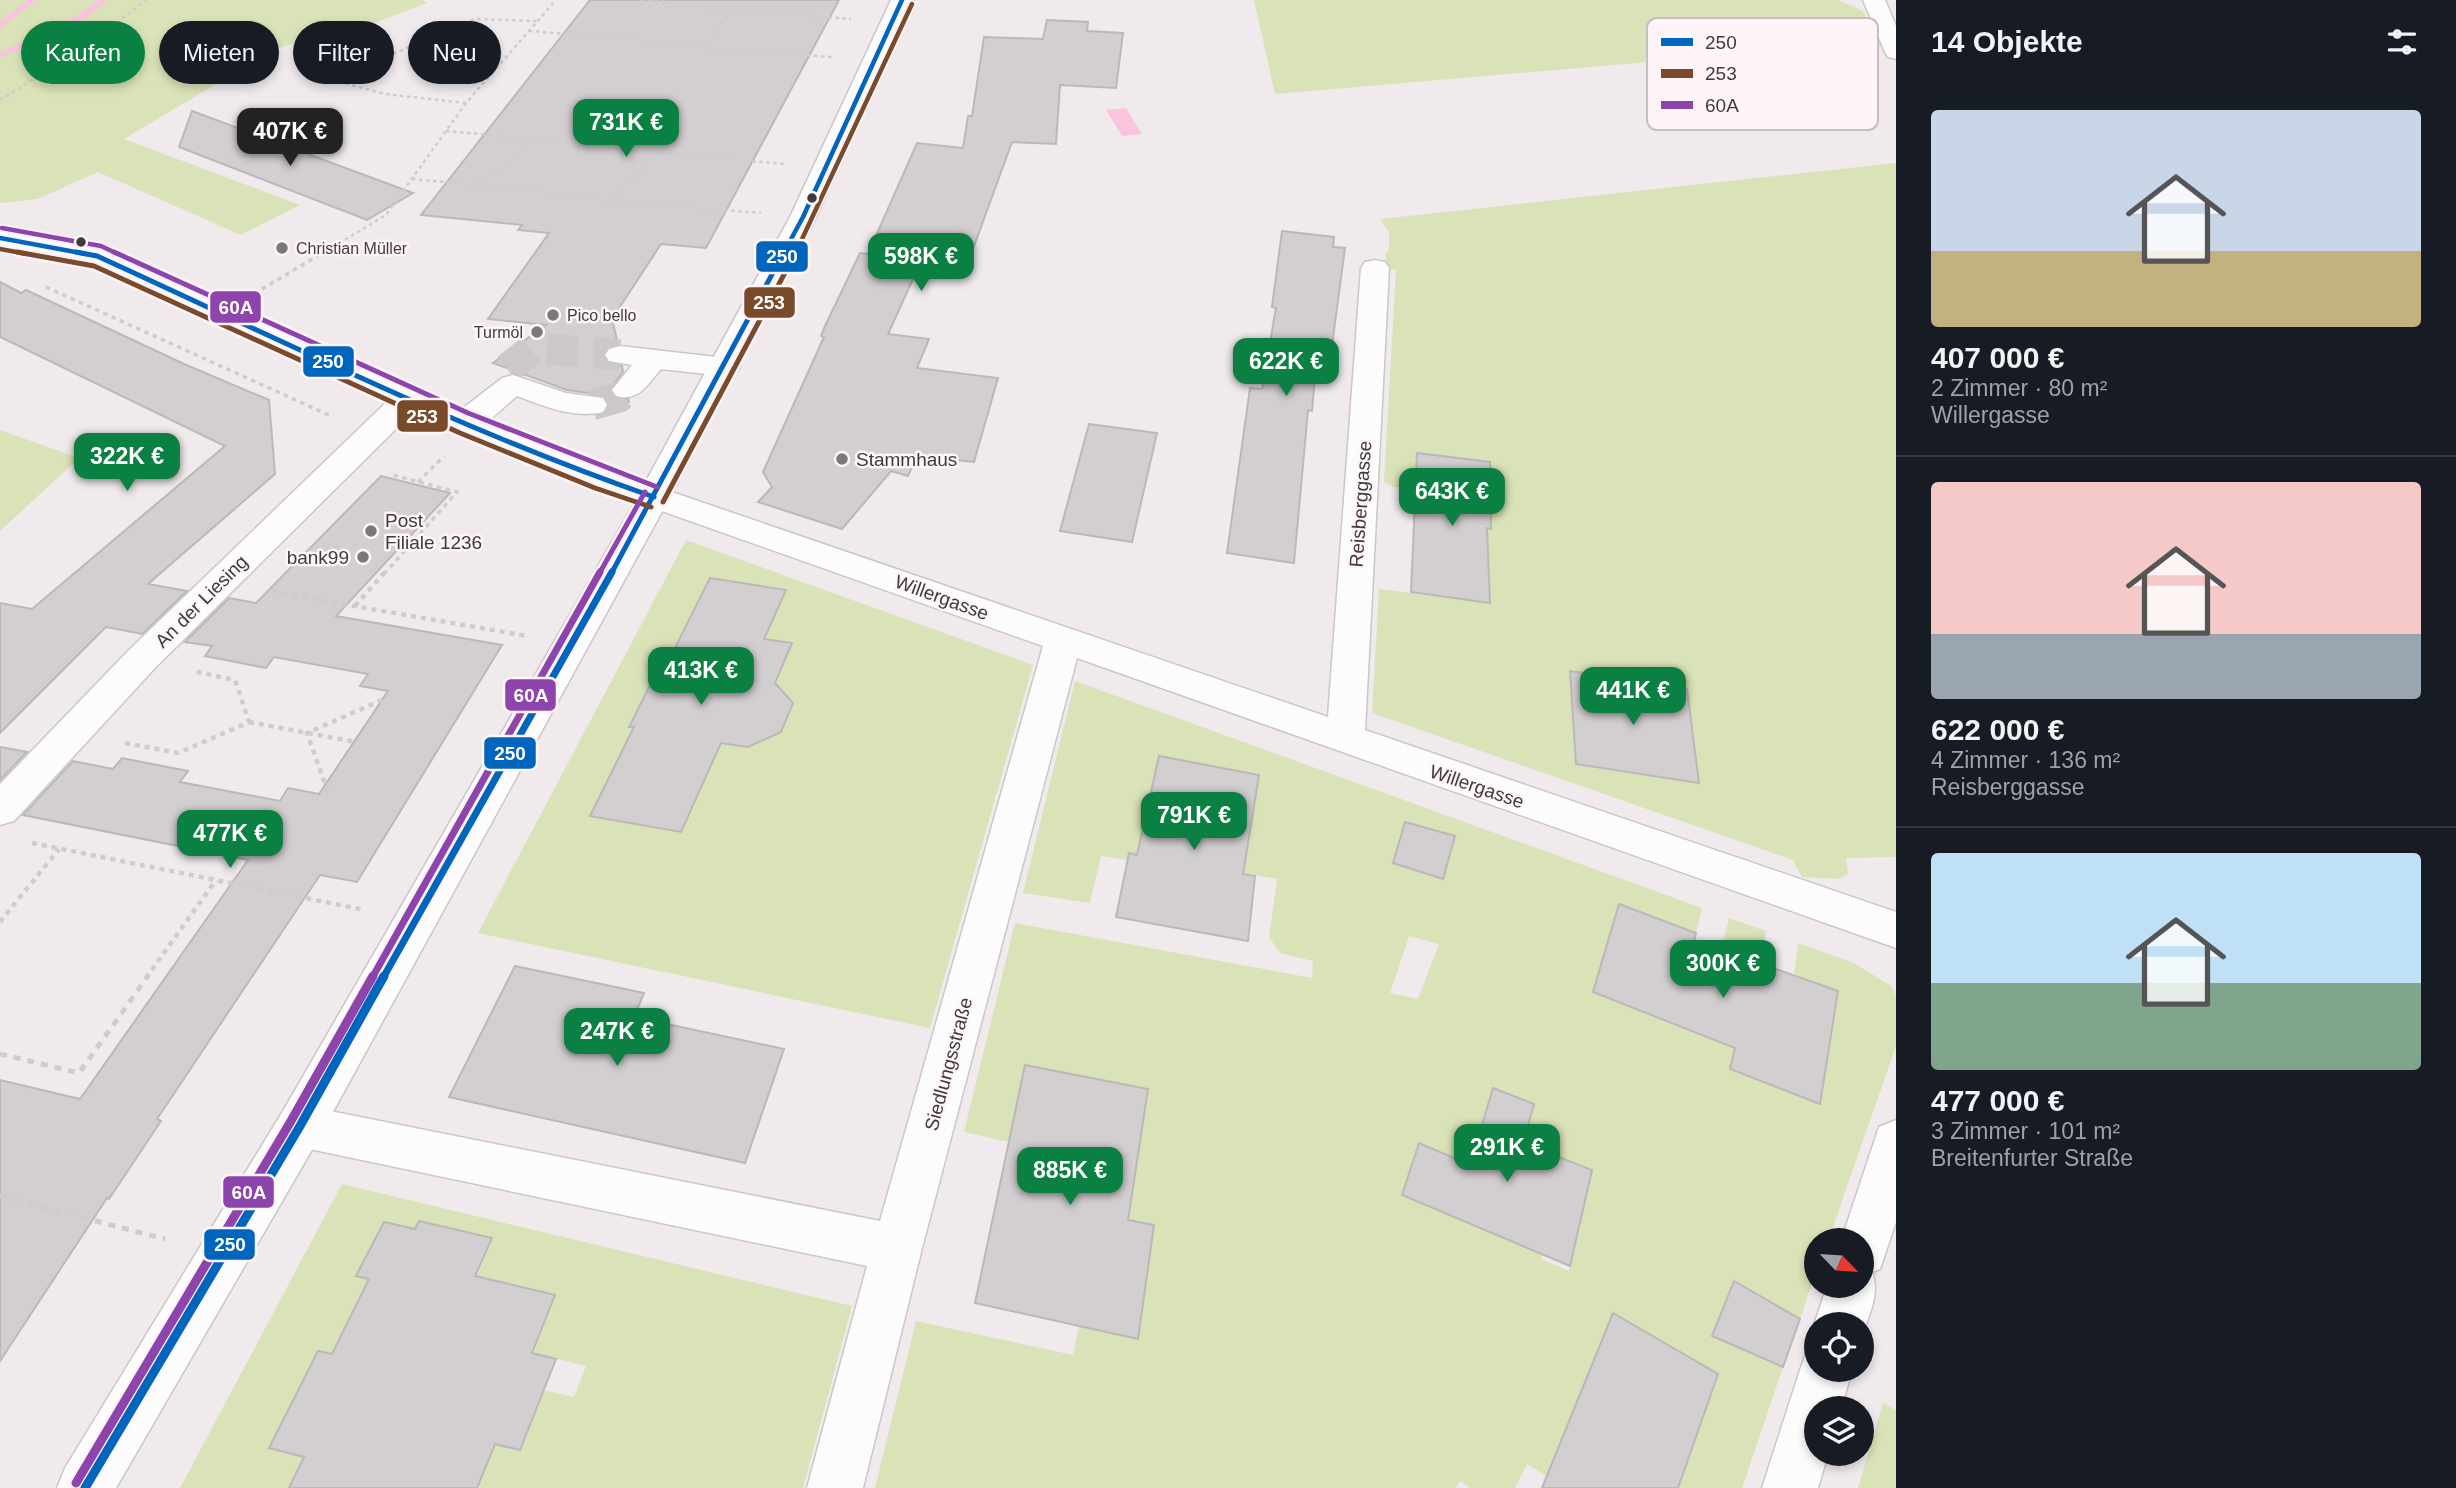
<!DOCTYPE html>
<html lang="de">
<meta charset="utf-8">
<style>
body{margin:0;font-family:Arial,sans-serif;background:#20242c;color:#f1f3f6;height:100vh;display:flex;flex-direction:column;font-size:26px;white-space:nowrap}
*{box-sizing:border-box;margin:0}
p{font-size:23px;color:#9ea1a6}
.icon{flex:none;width:38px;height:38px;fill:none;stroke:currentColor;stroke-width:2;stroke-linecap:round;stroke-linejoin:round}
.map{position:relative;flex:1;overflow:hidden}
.side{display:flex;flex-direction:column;background:#171b24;width:560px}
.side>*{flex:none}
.banner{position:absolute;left:21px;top:21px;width:665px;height:63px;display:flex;gap:14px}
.needle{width:46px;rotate:115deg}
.tools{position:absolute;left:1804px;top:1228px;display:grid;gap:14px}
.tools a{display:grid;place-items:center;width:70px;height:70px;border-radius:50%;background:#171b24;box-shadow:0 4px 10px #0003;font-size:35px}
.price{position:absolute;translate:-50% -60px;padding:0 16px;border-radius:14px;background:#0b8043;color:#fff;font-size:23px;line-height:46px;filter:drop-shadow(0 2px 4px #0008)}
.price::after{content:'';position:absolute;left:50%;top:42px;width:21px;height:16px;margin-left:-10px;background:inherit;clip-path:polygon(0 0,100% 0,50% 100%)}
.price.current{background:#222;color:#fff}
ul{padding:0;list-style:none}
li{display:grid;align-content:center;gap:14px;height:371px;padding:0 35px}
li+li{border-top:2px solid #363941}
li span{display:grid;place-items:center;height:217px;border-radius:7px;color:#555}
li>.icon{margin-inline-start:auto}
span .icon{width:126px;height:126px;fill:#fffc;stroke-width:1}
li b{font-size:30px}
h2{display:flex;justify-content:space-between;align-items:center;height:84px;padding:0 35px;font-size:30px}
.chip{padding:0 24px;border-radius:32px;background:#171b24;box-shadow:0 4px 10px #0003;font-size:24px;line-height:63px}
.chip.current{background:#0b8043;color:#fff}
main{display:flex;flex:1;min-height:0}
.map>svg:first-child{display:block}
.green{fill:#dae2b7;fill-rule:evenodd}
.water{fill:#fac4de}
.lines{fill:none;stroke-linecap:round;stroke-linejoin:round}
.stream{fill:#fac4de;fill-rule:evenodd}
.building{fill:#d3ced0;stroke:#bcb7b9;stroke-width:2}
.minor-tunnel{stroke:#cdc7ca;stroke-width:31;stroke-dasharray:31 16;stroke-linecap:butt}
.minor-casing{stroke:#cbc6c8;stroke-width:3}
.major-casing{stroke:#cbc6c8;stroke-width:3}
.path-far3{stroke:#cecccd;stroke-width:2.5;stroke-dasharray:3.5 3.5;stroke-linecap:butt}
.path-far2{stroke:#cecccd;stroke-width:3.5;stroke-dasharray:4.5 4.5;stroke-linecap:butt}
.path-far1{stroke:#cecccd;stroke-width:4.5;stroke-dasharray:5 5;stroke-linecap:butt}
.path{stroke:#cecccd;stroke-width:5;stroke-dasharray:7 7;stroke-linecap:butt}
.minor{fill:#fdfcfc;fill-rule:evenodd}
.major{fill:#fdfcfc;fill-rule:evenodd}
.bus-1-far3-casing{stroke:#fff5f9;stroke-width:8}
.bus-1-far2-casing{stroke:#fff5f9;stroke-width:10}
.bus-1-far1-casing{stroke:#fff5f9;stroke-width:12}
.bus-1-casing{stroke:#fff5f9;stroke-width:14}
.bus-2-far1-casing{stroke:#fff5f9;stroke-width:8}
.bus-2-casing{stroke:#fff5f9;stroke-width:10}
.bus-3-far3-casing{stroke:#fff5f9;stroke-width:8}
.bus-3-far2-casing{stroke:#fff5f9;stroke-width:10}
.bus-3-far1-casing{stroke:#fff5f9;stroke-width:12}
.bus-3-casing{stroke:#fff5f9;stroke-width:14}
.bus-1-far3{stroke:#0065bd;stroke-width:4.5}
.bus-1-far2{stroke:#0065bd;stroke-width:5}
.bus-1-far1{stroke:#0065bd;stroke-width:7}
.bus-1{stroke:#0065bd;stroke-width:9}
.bus-2-far1{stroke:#7a4b2a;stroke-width:4.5}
.bus-2{stroke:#7a4b2a;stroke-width:5}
.bus-3-far3{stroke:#8e44ad;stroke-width:4.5}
.bus-3-far2{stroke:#8e44ad;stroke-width:5}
.bus-3-far1{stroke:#8e44ad;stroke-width:7}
.bus-3{stroke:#8e44ad;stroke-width:9}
.bus-dot{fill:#3f3b3d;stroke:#fff5f9;stroke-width:2.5}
.poi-dot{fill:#7d787b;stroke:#fff5f9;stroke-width:2.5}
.labels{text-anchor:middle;stroke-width:5;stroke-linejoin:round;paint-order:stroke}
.far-poi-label{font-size:16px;fill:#3f3b3d;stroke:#fff5f9;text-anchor:start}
.poi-label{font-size:19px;fill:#3f3b3d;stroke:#fff5f9;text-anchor:start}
.street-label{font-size:19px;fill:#3f3b3d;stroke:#fff5f9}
.key{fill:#fff5f9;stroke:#c5bdc1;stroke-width:2}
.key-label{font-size:19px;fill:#3f3b3d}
.line-badge{stroke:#fff5f9;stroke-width:2.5}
.badge-label{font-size:19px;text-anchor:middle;font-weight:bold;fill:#fff}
</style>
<main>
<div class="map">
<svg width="1896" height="1488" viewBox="0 0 1896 1488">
<rect width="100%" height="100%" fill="#f0eaed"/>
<g class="green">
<polygon points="0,0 425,0 423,1 427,3 326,41 316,36 273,50 124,139 300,205 241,235 98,172 38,199 0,203"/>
<polygon points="1254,0 1838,0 1863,11 1881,46 1718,56 1275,94"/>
<polygon points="1896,163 1896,857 1846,858 1848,874 1838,879 1802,877 1793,860 1372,713 1379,589 1490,603 1487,528 1490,462 1417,453 1415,490 1394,487 1384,482 1396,270 1385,269 1386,252 1389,251 1389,232 1380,219"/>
<polygon points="0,430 79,458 0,531"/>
<polygon points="686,540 1033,665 930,1028 478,933"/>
<path d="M 1075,681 L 1702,908 L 1696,933 L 1619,904 L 1593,991 L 1673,1024 L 1718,966 L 1729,918 L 1766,931 L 1761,962 L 1752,960 L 1730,1069 L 1820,1104 L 1838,991 L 1794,974 L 1798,943 L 1854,963 L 1891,986 L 1896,995 L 1896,1046 L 1828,1241 L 1816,1241 L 1816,1272 L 1800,1319 L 1734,1281 L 1713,1336 L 1783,1367 L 1742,1488 L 1564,1488 L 1527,1464 L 1515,1488 L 1470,1488 L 1460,1481 L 1456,1488 L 875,1488 L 916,1321 L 1073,1355 L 1079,1326 L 1138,1339 L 1154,1225 L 1047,1203 L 1147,1089 L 1025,1065 L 1009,1142 L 964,1132 L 1015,923 L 1312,978 L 1313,961 L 1280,953 L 1269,937 L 1277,879 L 1129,853 L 1127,860 L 1101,856 L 1090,903 L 1023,893 ZM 1409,936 L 1439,944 L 1418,999 L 1390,993 ZM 1493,1088 L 1534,1104 L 1475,1148 ZM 1419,1144 L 1512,1182 L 1402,1194 ZM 1542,1150 L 1592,1171 L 1569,1271 L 1541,1259 L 1544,1246 Z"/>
<polygon points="342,1184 852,1306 803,1488 477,1488 495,1444 520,1450 543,1390 574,1397 586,1366 532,1353 555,1295 505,1283 480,1341 450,1334 492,1238 419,1222 415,1229 384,1222 356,1275 369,1279 332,1354 317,1351 270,1448 304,1457 289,1488 180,1488"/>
<polygon points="1883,1403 1896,1410 1896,1488 1858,1488"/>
</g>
<polygon class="water" points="1126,108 1142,134 1122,136 1106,110"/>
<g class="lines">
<g class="stream">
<polygon points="27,0 36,0 0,29 0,21"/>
<polygon points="98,0 108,0 82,21 0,58 0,52 76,17"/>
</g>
</g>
<g class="building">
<polygon points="590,0 839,0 706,248 661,244 612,319 618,344 607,348 603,356 609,364 622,366 623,372 609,390 614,397 628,399 629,402 609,405 603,395 567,390 493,363 546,325 488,319 549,233 518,230 522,225 421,215"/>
<polygon points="1047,20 1088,22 1087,31 1123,33 1116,88 1060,85 1056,144 1012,142 973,249 929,244 888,334 929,339 917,368 998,378 974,462 917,456 908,476 891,471 842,529 758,502 772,487 763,472 824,337 821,336 825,326 860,253 868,254 917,143 963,148 968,116 972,116 984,37 1043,39"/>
<polygon points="192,111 413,193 367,220 179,147"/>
<polygon points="1282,231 1334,237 1333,247 1345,248 1329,368 1316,366 1312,411 1308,410 1294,563 1227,553 1250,388 1262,389 1276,308 1272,307"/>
<polygon points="0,282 21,293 26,290 184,364 269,400 275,474 148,584 187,591 142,634 106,627 0,733 0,603 32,609 225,446 0,337"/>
<polygon points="1089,424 1157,433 1132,542 1060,531"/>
<polygon points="1417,453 1490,462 1491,529 1487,528 1490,603 1411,592"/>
<polygon points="381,476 450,493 336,616 502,645 357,882 320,875 157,1119 161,1121 109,1199 107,1198 0,1361 0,1080 80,1099 248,860 23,815 73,761 113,769 122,758 188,771 180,782 280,801 288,788 319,794 388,691 360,686 368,674 274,657 266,668 205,656 212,646 185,642 229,598 256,603"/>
<polygon points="710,578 786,590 764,639 792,643 775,683 793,703 781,732 748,747 721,743 681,832 590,816 634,727 629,727 657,671 663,672"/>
<polygon points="1570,671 1687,689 1699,783 1576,764"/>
<polygon points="0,747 27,752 0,780"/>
<polygon points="1159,756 1259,775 1243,874 1255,876 1248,941 1116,917 1129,853 1137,855"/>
<polygon points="1405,822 1455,836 1443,879 1393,863"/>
<polygon points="1619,904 1696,933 1694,940 1838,991 1820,1104 1730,1069 1735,1048 1593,992"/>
<polygon points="515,966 644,993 634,1017 784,1049 745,1163 449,1097"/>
<polygon points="1025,1065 1148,1089 1128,1220 1154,1225 1138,1339 975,1303"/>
<polygon points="1493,1088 1534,1104 1523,1143 1592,1170 1570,1266 1402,1195 1419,1143 1470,1165"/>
<polygon points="419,1221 492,1238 475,1276 555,1295 532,1353 556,1359 520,1450 495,1444 477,1488 289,1488 304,1457 269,1448 318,1351 332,1354 369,1279 356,1276 384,1222 415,1229"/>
<polygon points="1734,1281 1800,1319 1783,1367 1712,1336"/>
<polygon points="1613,1313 1718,1374 1678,1488 1542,1488"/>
</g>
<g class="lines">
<g class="minor-tunnel">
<polyline points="507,369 534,348 620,355"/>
<polyline points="592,405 619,397 627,390"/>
</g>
<g class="minor-casing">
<g id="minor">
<polygon points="1863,0 1885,0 1896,26 1896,59 1888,57 1885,52"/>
<polygon points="1375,260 1385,262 1389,268 1365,730 1896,912 1896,948 1077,658 922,1248 863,1488 807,1488 867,1266 300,1147 283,1141 276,1126 283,1111 300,1105 880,1221 1043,646 642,504 638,497 642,490 654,487 666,490 1328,717 1361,268 1365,262"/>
<path d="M 620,346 L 725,358 L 736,361 L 740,367 L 736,373 L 725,376 L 661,369 C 647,385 639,402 616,396 L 612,390 L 632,365 L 609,361 L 605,355 L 609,349 Z"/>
<path d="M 513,375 L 566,393 L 603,398 L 607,405 L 603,412 C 573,419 544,406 517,396 C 498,411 479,436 453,430 L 448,423 L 453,416 L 502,378 Z"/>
<polygon points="408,390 419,392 423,399 419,406 154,669 14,821 0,825 0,784 128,651 397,392"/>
<path d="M 1896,1120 L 1896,1222 L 1880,1269 L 1872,1272 C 1880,1292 1870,1314 1862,1334 L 1862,1325 L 1816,1325 L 1816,1331 L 1814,1325 L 1827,1286 L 1862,1286 L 1862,1241 L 1841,1241 L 1879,1127 Z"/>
<polygon points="1816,1348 1816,1370 1852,1370 1841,1409 1816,1409 1816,1454 1828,1454 1818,1488 1762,1488 1800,1370 1807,1351"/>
</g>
</g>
<g class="major-casing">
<polygon id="major" points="891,0 913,0 816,217 670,497 317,1141 116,1488 57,1488 65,1468 283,1111 635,502 453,430 89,263 0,246 0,230 107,250 475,416 645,483 790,217"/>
</g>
<g class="path-far3">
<polyline points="641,0 668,2 676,6 851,19"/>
<polyline points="529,31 651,41 654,44 832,57"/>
<polyline points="706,48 730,10"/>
<polyline points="0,100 83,49 146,0"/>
<polyline points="466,103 385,94 332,80 475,19 537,21"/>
<polyline points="446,131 567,142 586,147 785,164"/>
<polyline points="412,179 540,191 547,196 761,213"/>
<polyline points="472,184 512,164 529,139"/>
<polyline points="614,201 625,183 633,181 654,154"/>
<polyline points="321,254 386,215 466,103 556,0"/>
</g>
<g class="path-far2">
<polyline points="46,287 331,416"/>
<polyline points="262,289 324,252"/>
<polyline points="418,482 444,456"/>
<polyline points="384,574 457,492 389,474"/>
</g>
<g class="path-far1">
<polyline points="273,592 527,636"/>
<polyline points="355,606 385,572"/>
<polyline points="249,722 356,742"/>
<polyline points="125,743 178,753 249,722 235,680 193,671"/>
<polyline points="328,792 307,733 391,696"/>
<polyline points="32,843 365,910"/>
<polyline points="0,922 59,849"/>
<polyline points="146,978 216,880"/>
</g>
<g class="path">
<polyline points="0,1054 79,1073 148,976"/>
<polyline points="0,1196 165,1239"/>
</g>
<use href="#minor" class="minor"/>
<use href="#major" class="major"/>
<g class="bus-1-far3-casing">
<g id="bus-1-far3">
<polyline points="0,238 86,254"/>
<polyline points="783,254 803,217 902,0"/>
</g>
</g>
<g class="bus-1-far2-casing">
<g id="bus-1-far2">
<path d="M 76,252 L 97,256 C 281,340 463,431 654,497"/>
<polyline points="611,574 784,252"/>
</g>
</g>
<g class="bus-1-far1-casing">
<polyline id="bus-1-far1" points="383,978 612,572"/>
</g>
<g class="bus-1-casing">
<polyline id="bus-1" points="85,1488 300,1126 384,976"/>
</g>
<g class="bus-2-far1-casing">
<g id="bus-2-far1">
<polyline points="0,249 27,254"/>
<polyline points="795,254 912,4"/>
</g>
</g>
<g class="bus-2-casing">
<g id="bus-2">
<polyline points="17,252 94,266 460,433 595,488 651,507"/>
<polyline points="663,502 796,252"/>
</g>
</g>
<g class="bus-3-far3-casing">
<polyline id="bus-3-far3" points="2,228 101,246 118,254"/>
</g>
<g class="bus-3-far2-casing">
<g id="bus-3-far2">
<polyline points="114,252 468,413 657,487"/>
<polyline points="599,574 645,492"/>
</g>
</g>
<g class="bus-3-far1-casing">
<polyline id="bus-3-far1" points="372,978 600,572"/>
</g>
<g class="bus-3-casing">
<polyline id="bus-3" points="76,1483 291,1121 373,976"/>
</g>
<use href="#bus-1-far3" class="bus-1-far3"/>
<use href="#bus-1-far2" class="bus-1-far2"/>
<use href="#bus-1-far1" class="bus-1-far1"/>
<use href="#bus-1" class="bus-1"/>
<use href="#bus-2-far1" class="bus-2-far1"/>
<use href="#bus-2" class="bus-2"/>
<use href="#bus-3-far3" class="bus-3-far3"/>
<use href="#bus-3-far2" class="bus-3-far2"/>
<use href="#bus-3-far1" class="bus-3-far1"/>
<use href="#bus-3" class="bus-3"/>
</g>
<g class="bus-dot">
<circle cx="812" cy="198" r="6"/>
<circle cx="81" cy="242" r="6"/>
</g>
<g class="poi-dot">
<circle cx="282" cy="248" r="7"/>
<circle cx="553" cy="315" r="7"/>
<circle cx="537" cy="332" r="7"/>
<circle cx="842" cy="459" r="7"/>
<circle cx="371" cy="531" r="7"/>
<circle cx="363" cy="557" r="7"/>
</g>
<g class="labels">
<g class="far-poi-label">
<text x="296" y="254">Christian Müller</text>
<text x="567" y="321">Pico bello</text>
<text x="523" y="338" text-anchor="end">Turmöl</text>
</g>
<g class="poi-label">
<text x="856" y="466">Stammhaus</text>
<text x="385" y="527">Post<tspan x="385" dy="22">Filiale 1236</tspan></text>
<text x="349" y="564" text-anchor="end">bank99</text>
</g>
<g class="street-label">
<text transform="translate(1360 504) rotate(-86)" y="7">Reisberggasse</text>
<text transform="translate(942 597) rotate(20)" y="7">Willergasse</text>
<text transform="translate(201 601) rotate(-45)" y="7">An der Liesing</text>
<text transform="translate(1477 786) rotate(19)" y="7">Willergasse</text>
<text transform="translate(948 1064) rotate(-75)" y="7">Siedlungsstraße</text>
</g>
</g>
<rect x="1647" y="18" width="231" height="112" rx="10" class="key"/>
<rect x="1661" y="38" width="32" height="8" fill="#0065bd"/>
<rect x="1661" y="69" width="32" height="9" fill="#7a4b2a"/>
<rect x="1661" y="101" width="32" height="8" fill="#8e44ad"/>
<g class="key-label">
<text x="1705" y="49">250</text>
<text x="1705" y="80">253</text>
<text x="1705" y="112">60A</text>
</g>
<g class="line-badge">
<rect x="755" y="240" width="54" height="33" rx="7" fill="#0065bd"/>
<rect x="743" y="286" width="53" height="33" rx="7" fill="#7a4b2a"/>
<rect x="209" y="290" width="53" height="34" rx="7" fill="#8e44ad"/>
<rect x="302" y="345" width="53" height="33" rx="7" fill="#0065bd"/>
<rect x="396" y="399" width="53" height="34" rx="7" fill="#7a4b2a"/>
<rect x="504" y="678" width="53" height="34" rx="7" fill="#8e44ad"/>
<rect x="483" y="736" width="54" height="34" rx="7" fill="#0065bd"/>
<rect x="222" y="1175" width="53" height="34" rx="7" fill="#8e44ad"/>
<rect x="203" y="1228" width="53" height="33" rx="7" fill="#0065bd"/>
</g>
<g class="badge-label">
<text x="782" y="263">250</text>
<text x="769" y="309">253</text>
<text x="236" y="314">60A</text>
<text x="328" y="368">250</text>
<text x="422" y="423">253</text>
<text x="531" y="702">60A</text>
<text x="510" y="760">250</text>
<text x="249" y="1199">60A</text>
<text x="230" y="1251">250</text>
</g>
</svg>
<div class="tools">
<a><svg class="needle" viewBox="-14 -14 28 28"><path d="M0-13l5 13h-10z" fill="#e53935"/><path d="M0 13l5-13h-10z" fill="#9ea1a6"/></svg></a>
<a><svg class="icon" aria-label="locate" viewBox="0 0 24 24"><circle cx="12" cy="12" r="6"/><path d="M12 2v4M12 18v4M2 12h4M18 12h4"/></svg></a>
<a><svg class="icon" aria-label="layers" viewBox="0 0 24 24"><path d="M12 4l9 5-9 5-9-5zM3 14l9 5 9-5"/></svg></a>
</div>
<b class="price" style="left:626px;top:159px">731K €</b>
<b class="price current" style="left:290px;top:168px">407K €</b>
<b class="price" style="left:921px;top:293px">598K €</b>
<b class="price" style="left:1286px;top:398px">622K €</b>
<b class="price" style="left:127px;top:493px">322K €</b>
<b class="price" style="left:1452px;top:528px">643K €</b>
<b class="price" style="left:701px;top:707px">413K €</b>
<b class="price" style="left:1633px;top:727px">441K €</b>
<b class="price" style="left:1194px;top:852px">791K €</b>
<b class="price" style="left:230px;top:870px">477K €</b>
<b class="price" style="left:1723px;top:1000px">300K €</b>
<b class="price" style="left:617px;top:1068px">247K €</b>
<b class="price" style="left:1507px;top:1184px">291K €</b>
<b class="price" style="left:1070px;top:1207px">885K €</b>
<div class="banner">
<a class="chip current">Kaufen</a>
<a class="chip">Mieten</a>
<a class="chip">Filter</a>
<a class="chip">Neu</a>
</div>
</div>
<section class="side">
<h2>14 Objekte<svg class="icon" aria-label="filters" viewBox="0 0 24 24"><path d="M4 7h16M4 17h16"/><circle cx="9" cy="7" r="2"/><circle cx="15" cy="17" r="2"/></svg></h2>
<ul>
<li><span style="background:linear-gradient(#c9d6e8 65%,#c2b280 0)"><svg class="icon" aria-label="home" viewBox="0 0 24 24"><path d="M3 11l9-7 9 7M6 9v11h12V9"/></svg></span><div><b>407 000 €</b><p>2 Zimmer · 80 m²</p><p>Willergasse</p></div></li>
<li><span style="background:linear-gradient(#f6c9c9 70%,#9aa5b1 0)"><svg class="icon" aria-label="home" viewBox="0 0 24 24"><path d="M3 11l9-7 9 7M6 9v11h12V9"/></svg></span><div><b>622 000 €</b><p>4 Zimmer · 136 m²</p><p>Reisberggasse</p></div></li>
<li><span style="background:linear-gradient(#bfe0f5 60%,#7fa58c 0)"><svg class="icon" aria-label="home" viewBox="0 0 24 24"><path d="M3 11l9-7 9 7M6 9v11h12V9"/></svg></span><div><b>477 000 €</b><p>3 Zimmer · 101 m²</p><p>Breitenfurter Straße</p></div></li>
</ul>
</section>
</main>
